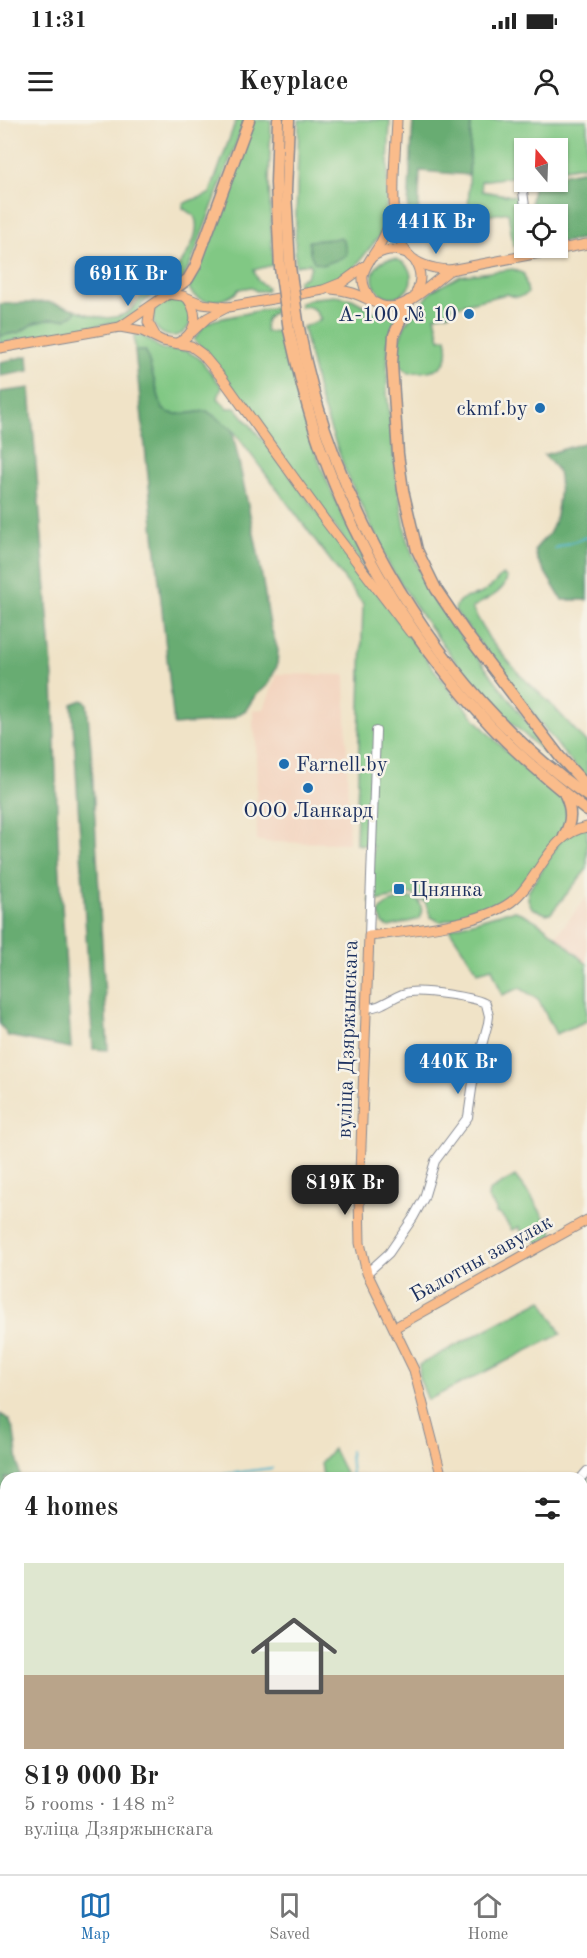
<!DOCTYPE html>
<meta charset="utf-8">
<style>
body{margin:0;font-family:"Old Standard TT",serif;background:#f6f6f6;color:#222;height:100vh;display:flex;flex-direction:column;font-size:22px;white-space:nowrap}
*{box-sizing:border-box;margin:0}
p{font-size:20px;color:#767676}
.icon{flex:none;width:33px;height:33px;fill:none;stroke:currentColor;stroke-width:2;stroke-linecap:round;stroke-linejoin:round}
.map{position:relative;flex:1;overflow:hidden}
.drawer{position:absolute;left:0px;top:1352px;width:588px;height:404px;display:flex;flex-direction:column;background:#fff;border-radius:18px 18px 0 0;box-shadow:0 2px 4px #0004}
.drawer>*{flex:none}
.needle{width:39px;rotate:341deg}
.tools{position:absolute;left:514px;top:18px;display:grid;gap:12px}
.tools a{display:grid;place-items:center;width:54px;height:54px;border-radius:0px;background:#fff;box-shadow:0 2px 4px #0004;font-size:30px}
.price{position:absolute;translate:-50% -51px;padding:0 14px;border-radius:12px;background:#1f6fb2;color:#fff;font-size:20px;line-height:39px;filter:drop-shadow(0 2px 3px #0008)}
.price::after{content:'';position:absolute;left:50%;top:36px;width:18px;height:14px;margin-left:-9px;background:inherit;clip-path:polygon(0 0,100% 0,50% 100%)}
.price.current{background:#222;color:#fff}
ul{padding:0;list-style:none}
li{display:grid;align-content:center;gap:12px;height:318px;padding:0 24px}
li+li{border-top:2px solid #e0e0e0}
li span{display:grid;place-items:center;height:186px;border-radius:0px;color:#555}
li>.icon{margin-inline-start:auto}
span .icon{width:108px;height:108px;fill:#fffc;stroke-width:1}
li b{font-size:26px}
h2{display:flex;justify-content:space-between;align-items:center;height:72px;padding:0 24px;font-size:26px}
.status{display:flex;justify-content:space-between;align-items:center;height:42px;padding:0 30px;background:#fff;direction:ltr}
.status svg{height:16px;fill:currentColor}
header{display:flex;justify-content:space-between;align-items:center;height:78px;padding:0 24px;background:#fff;font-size:27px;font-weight:600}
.dock{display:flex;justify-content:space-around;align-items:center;height:84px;border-top:2px solid #e0e0e0;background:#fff;font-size:16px;color:#767676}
.dock a{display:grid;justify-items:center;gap:3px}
.dock .current{color:#1f6fb2}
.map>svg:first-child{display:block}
.built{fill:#f3d4bf}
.green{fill:#81c884;stroke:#4e7c71;stroke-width:1.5}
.forest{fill:#68ac72;stroke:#426e68;stroke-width:1.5}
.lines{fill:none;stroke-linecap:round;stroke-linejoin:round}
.stream{stroke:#50b5cf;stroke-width:2}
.river{stroke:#50b5cf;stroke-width:12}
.minor-casing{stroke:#868992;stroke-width:10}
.major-casing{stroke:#868992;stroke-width:11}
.highway-casing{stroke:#868992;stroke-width:13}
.minor{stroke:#fff;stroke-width:8}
.major{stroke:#fabc8b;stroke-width:9}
.highway{stroke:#fabc8b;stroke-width:10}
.highway-bridge-casing{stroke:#868992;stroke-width:13;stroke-linecap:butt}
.highway-bridge{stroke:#fabc8b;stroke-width:10}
.poi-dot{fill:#1f6fb2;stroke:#f7f3e8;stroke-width:2}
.labels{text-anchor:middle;stroke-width:5;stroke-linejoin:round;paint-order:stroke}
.poi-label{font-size:21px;fill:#1b2f5e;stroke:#f7f3e8;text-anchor:end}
.street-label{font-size:21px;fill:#1b2f5e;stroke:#f7f3e8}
</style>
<div class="status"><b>11:31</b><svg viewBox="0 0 49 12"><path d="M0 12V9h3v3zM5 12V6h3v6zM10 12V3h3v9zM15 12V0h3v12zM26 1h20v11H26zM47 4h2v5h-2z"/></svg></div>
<header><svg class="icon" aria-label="menu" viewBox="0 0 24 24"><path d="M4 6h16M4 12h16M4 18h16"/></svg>Keyplace<svg class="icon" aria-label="person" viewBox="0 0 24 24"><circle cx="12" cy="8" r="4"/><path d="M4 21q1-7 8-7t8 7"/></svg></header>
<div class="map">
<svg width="587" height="1754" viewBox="0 0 587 1754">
<rect width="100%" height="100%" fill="#f7f3e8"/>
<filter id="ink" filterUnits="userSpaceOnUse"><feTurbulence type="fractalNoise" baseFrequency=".0167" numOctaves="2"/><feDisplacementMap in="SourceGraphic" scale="12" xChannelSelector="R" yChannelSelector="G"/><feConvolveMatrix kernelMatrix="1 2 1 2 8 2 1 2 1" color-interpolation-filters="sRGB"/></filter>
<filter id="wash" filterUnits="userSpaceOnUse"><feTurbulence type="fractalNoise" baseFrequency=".008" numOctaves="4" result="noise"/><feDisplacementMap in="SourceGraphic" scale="24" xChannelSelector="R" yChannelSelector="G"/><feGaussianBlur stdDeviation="1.35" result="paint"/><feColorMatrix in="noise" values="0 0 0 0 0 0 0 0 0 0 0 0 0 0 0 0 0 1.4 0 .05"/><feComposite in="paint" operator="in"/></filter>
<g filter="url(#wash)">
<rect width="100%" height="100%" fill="#f0e3c7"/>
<g class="built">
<polygon points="277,554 345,555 349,723 265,722 257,720 256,619 253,607 253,590 264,589"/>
<polygon points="587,777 587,844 555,817"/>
</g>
<g class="green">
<path d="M 236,0 L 245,0 L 192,140 L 184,157 L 177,164 L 162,168 L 153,173 L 142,184 L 139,192 L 123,201 L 0,223 L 0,216 L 20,212 L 34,203 L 50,199 L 65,199 L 76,193 L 75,189 C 91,197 109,201 125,194 C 135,189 138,180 145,173 C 152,166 163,161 171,154 C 184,143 203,112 194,96 L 183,88 L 183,85 C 190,78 202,79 210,73 Z"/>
<path d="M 253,0 L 271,0 L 269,64 L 273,145 L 254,150 C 256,159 259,163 267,167 L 267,171 L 256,171 L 251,167 L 239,169 C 229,183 195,188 189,167 Z"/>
<polygon points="299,0 390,0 386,93 382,113 350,153 326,164 299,168 298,160 306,157 311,147 310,143 296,146 295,133"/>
<polygon points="471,0 587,0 587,45 558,50 558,28 525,28 525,55 481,61 482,71 518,77 523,98 523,120 520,124 513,125 508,92 468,99"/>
<circle cx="392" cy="158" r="19"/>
<path d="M 513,149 L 524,154 L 528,173 C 521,178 515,178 507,174 L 452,187 L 450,193 L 435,196 L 440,219 L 446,218 C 453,250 436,251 409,253 L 400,246 L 395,233 L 397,225 L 406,203 L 433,170 L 460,156 Z"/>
<path d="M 336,176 L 352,179 L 379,194 L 397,196 L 388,223 L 387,274 L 396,354 L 407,420 L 422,456 L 453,505 L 564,651 L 515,606 L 470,561 L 424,499 L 390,447 L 345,350 L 320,279 L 303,207 L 321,200 C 317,191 311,184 300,187 L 300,183 L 314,178 Z"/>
<circle cx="172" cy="197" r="19"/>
<path d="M 276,187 L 277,192 C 267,194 264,202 266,212 L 283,211 C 294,260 306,310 325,356 C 341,394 360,431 381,467 L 379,467 L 211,238 L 194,220 L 205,204 L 214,200 Z"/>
<path d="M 134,215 L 143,216 L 162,229 L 187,231 L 199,238 L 222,267 L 218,278 L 227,288 L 236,288 L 271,330 L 448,568 L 487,612 L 523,647 L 563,672 L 569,707 L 587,707 L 587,749 L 551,793 L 546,794 L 532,788 L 528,779 L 528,772 L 561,720 L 510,776 L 499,784 L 489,789 L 440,802 L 431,797 L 425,782 L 412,774 L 370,782 L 373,726 L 356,724 L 363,484 L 232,309 L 207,291 C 193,292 172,299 162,288 L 146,232 L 135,231 Z"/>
<path d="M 504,455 L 507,458 C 504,474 483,480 472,488 L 490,520 L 521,556 L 550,583 L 587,623 L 587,660 L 562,631 L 455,491 C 457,474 471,479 482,473 C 490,469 495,463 501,456 Z"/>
<path d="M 410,778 L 419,781 C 422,788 423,792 419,799 L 389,807 L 383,804 L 379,794 C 383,781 398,781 410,778 Z"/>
<path d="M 515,791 C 542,799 566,826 587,844 L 587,901 L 556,914 L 538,879 L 520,868 L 502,875 L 492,848 L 478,852 L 449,809 L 506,792 Z"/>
<polygon points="515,1056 532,1078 553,1112 552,1116 538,1124 530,1110 522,1113 519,1107 512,1110 502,1096 496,1093 496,1089 488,1078 489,1071"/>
<polygon points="542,1180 561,1214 428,1280 420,1260 419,1245"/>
<polygon points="333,1329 347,1357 323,1357 321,1342"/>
<polygon points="587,1351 587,1548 582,1548 582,1358"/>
</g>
<g class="forest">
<polygon points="413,0 471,0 469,55 420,51 418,103 415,116 407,105"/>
<polygon points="587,50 587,118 558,123 558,94 532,94 531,80 534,62 558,62 558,55"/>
<path d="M 340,117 L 344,122 L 347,134 C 341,140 331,141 323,145 L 314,142 L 310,133 L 309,121 L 333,119 Z"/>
<polygon points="48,182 75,189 76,193 65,199 50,199 34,203 20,212 0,216 0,184"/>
<path d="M 135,231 L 146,231 L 162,288 C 172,299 193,292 207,291 L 232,309 L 258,433 L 270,505 L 278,530 L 277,546 L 268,565 L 255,576 L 246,590 L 234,597 L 213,602 L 174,605 Z"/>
<polygon points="28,236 29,251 0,256 0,242"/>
<polygon points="30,268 53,559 58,721 71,928 8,916 0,904 0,272"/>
<path d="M 587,322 L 587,480 L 562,480 L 537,439 L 535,430 C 539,422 546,419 550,412 C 557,401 563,362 557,350 C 554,345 548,340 544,335 Z"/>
<polygon points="82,580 87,583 91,629 108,930 93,929 72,584"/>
<polygon points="0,1294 9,1299 14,1312 20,1357 6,1358 6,1428 0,1431"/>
</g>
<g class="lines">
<g class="stream">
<polyline points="555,428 587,417"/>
<polyline points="350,1331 352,1358"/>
<polyline points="196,1358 272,1348"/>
<polyline points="582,1424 587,1418"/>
<polyline points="0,1453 6,1449"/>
<polyline points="582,1526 587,1525"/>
<polyline points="0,1671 6,1673"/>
</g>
<g class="river">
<polyline points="582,1481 587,1477"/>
<polyline points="12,1754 13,1749"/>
</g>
</g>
</g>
<g filter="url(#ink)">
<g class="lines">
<g class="minor-casing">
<g id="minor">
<polyline points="521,56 526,94"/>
<polyline points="369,816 376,611"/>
<path d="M 366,888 C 384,888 394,874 410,872 C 422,870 477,877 486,884 L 489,896 L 488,903 L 474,955 L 468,997 L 435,1041 L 424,1078 L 413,1098 L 389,1133 L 367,1153"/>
<polyline points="581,1358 587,1351"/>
<polyline points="582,1548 587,1548"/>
<polyline points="503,1749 506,1754"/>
</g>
</g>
<g class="major-casing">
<g id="major">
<path d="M 397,0 C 396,35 386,105 407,133 C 417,146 435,149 450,150 L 587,124"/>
<path d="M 372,137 C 384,129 394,128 407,133"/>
<path d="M 415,141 C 422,153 421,161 416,173"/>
<path d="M 331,169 C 352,170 362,177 380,185 C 403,195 431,163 450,150"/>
<path d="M 371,179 C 354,156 367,145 379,126 C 385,115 389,105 394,94"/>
<polyline points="150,188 148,202 155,215"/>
<polyline points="120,207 168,174 183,176 202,184 227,187"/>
<polyline points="192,212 207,198 228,187 323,170 343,162 365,146"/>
<path d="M 177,223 C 196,214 200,196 188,179"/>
<polyline points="0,228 120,207 142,211 163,221 191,226 202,234 222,258 324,399 410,512"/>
<polyline points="394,1208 587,1100"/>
<path d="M 442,1358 L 414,1250 L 367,1153 L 360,1123 L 359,1078 L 369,816 C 407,811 480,805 511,782 C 539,761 549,713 587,707"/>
<polyline points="582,1655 587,1666"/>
</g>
</g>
<g class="highway-casing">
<g id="highway">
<polyline points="278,0 276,63 280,148"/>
<polyline points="289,0 286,71 290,147"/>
<polyline points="168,174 188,159 195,147 249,0"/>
<polyline points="409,181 394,215 392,244 398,334 403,370 417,430 436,469 465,512 560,637 587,666"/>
<path d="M 299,208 C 331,386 438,570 587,676"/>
<path d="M 289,210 C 298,250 307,290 321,329 C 356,430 417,528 491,606 C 520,637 554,665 587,691"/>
<path d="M 564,716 C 572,701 572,690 565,675"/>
</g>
</g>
<use href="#minor" class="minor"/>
<use href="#major" class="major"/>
<use href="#highway" class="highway"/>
<g class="highway-bridge-casing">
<g id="highway-bridge">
<polyline points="290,147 299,208"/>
<polyline points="280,148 289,210"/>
</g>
</g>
<use href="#highway-bridge" class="highway-bridge"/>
</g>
</g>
<g class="poi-dot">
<circle cx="469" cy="194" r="6"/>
<circle cx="540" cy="288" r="6"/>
<circle cx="284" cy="644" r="6"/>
<circle cx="308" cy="668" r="6"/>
<rect x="393" y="763" width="12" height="12" rx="3"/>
</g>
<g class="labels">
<g class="poi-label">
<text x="457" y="201">А-100 № 10</text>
<text x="528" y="295">ckmf.by</text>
<text x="296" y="651" text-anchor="start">Farnell.by</text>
<text x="308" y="697" text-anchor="middle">ООО Ланкард</text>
<text x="411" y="776" text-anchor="start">Цнянка</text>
</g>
<g class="street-label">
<text transform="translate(347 919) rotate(-88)" y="7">вуліца Дзяржынскага</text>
<text transform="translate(481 1138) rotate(-29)" y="7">Балотны завулак</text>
</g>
</g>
</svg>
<div class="tools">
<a><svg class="needle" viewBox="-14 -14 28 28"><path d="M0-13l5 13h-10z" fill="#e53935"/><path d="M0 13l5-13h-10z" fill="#767676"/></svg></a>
<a><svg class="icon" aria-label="locate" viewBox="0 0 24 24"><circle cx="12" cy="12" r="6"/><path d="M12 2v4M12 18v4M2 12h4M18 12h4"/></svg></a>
</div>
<b class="price" style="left:436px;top:135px">441K Br</b>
<b class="price" style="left:128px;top:187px">691K Br</b>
<b class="price" style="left:458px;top:975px">440K Br</b>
<b class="price current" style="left:345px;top:1096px">819K Br</b>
<section class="drawer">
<h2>4 homes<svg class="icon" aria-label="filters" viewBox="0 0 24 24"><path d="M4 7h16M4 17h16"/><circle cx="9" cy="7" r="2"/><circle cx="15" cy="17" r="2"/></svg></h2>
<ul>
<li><span style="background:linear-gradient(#dfe7d0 60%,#b9a48a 0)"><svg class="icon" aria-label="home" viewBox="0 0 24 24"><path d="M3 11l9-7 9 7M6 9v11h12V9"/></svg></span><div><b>819 000 Br</b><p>5 rooms · 148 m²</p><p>вуліца Дзяржынскага</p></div></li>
</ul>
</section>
</div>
<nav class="dock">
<a class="current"><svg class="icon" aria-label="map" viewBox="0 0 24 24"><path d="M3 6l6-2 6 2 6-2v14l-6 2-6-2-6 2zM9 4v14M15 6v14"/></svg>Map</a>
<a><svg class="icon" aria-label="saved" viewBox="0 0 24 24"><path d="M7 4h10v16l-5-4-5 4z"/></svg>Saved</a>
<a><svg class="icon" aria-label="home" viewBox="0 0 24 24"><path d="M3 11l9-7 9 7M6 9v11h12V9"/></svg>Home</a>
</nav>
